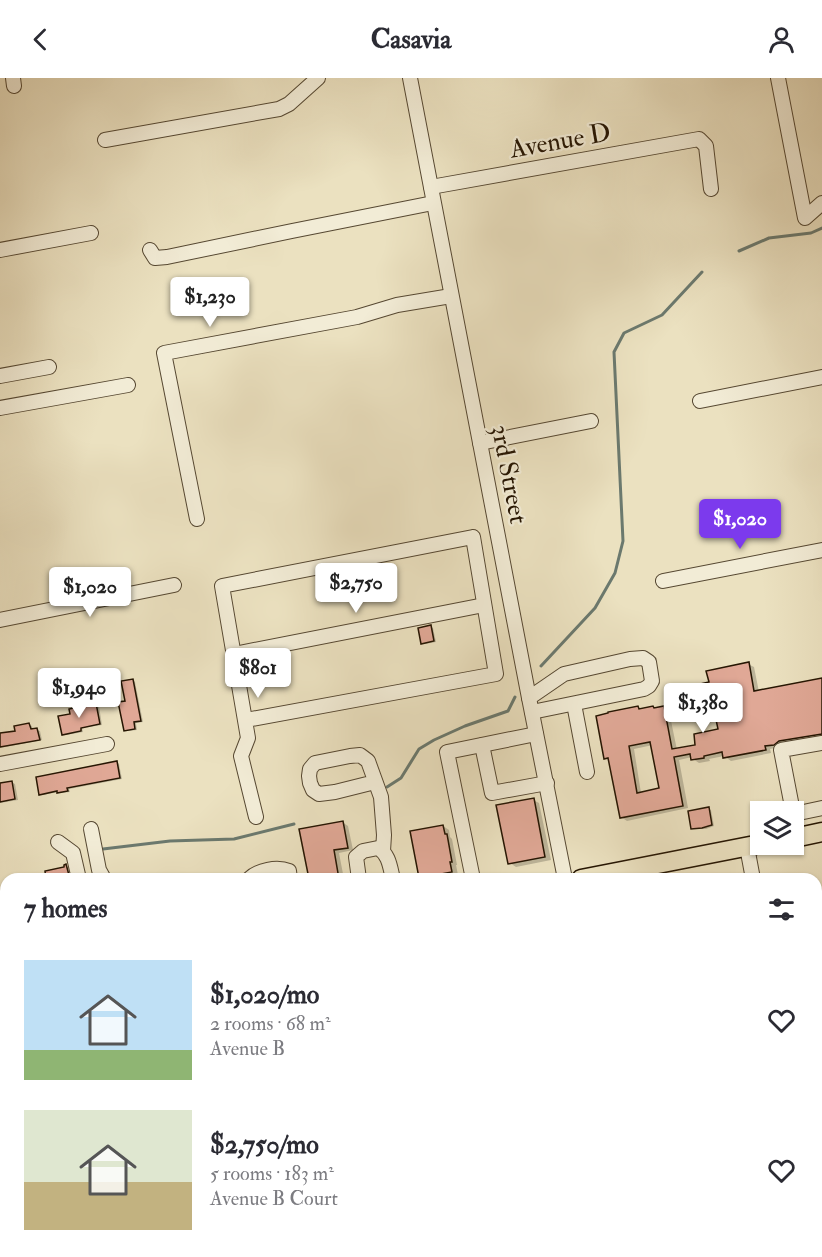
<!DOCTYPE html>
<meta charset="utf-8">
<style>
body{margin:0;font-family:"IM FELL Double Pica",serif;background:#f7f7f7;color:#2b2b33;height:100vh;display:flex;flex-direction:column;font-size:22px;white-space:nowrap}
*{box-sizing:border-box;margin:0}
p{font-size:20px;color:#7c7c81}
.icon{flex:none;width:33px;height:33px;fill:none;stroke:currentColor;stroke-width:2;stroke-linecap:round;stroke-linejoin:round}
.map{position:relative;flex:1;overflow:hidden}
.drawer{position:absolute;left:0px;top:795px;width:822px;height:384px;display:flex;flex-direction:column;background:#fff;border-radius:18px 18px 0 0;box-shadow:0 2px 4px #0004}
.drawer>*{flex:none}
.tools{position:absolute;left:750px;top:723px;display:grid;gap:12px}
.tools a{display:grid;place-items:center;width:54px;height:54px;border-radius:0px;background:#fff;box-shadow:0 2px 4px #0004;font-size:30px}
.price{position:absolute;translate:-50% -51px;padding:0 14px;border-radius:6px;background:#fff;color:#222;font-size:20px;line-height:39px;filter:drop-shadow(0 2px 3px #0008)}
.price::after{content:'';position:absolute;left:50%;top:36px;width:18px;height:14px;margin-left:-9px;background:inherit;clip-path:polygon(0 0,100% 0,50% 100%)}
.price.active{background:#7c3aed;color:#fff}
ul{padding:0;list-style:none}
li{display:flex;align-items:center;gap:18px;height:150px;padding:0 24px}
li span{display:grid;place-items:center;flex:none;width:168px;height:120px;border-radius:0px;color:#555}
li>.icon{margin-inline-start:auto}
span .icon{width:72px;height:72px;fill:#fffc;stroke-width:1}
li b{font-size:26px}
h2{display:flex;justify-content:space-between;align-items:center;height:72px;padding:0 24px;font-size:26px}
header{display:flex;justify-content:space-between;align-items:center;height:78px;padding:0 24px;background:#fff;font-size:27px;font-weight:800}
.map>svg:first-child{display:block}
.shadow{fill:#0003;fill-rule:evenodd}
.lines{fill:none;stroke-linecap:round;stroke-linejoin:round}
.stream{stroke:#6b796e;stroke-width:3}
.building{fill:#e0a896;stroke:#251502;stroke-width:1.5;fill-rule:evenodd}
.minor-casing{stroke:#564832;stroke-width:16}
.major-casing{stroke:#251502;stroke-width:21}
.minor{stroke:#f2ecd6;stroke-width:14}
.major{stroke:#ebe1c0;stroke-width:18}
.labels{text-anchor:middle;stroke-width:4.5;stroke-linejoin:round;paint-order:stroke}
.street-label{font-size:26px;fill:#251502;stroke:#f2ecd6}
</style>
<header><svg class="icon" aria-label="back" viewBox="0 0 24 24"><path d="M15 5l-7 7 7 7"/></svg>Casavia<svg class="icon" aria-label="person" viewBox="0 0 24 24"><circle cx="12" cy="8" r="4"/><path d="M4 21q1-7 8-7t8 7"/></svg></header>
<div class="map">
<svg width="822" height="1179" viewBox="0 0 822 1179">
<rect width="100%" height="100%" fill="#ebe1c0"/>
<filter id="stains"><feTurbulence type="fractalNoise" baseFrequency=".00333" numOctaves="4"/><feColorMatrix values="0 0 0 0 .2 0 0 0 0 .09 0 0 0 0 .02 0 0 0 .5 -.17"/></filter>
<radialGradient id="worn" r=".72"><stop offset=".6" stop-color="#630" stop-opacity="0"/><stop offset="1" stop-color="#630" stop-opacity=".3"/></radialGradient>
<g class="shadow">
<polygon points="430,549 433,550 436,564 425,566 422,565"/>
<path d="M 748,586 L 754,589 L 759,614 L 822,601 L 822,660 L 770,671 L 771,675 L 731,683 L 724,678 L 709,681 L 710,683 L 699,685 L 693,681 L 692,679 L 679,682 L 688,730 L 627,743 L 621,739 L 611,683 L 605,680 L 638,630 L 642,632 L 664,630 L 669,633 L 677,672 L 696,668 L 719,652 L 713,622 L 692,626 L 686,623 L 710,605 ZM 653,667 L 661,712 L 641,715 L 634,671 Z"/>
<polygon points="133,602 135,604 143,644 136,645 137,652 128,653 125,652 126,624"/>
<polygon points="96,627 99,628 102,647 82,650 83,654 66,657 63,656 72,637"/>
<polygon points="29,647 32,648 33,653 37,652 40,653 42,662 0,670 0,657 17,654"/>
<polygon points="117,684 119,686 122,701 69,711 70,714 61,715 58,714 43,717 41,716"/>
<polygon points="11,704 15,706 18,722 0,725 0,706"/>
<polygon points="533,722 539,725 551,782 516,789 510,785"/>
<polygon points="708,731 711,732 714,748 706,751 695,751 692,750"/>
<polygon points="342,744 348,748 353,772 339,775 344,801 310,801"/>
<polygon points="443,748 449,752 450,759 452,761 457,787 456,787 458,797 436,801 423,801 420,799"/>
<polygon points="66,788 70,790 73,801 48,801 66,790"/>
<polygon points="6,844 6,853 1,854 0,845"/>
<polygon points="6,952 6,996 0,997 0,953"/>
</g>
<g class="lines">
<g class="stream">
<polyline points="739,173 769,160 811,155 822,150"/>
<polyline points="541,588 595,530 615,495 623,463 614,274 624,255 662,237 702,194"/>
<polyline points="387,709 401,700 419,671 434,662 465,648 508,633 515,619"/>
<polyline points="103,771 170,763 234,761 294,746"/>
</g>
</g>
<g class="building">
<polygon points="431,547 434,563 421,566 418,550"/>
<path d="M 749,584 L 754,613 L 822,600 L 822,656 L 779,663 L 774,667 L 765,668 L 766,672 L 723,680 L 722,674 L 704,678 L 704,680 L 691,682 L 690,676 L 674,679 L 683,728 L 620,740 L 608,680 L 604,681 L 596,638 L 608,635 L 608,634 L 638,628 L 639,631 L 653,628 L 654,630 L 664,628 L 672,671 L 695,667 L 694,656 L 718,651 L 711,618 L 685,623 L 682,610 L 709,604 L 706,593 ZM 650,664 L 659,710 L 637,715 L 629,668 Z"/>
<polygon points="133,601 141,643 134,644 135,651 124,653 118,624 125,623 121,603"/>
<polygon points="96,625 100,646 81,650 81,653 62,657 58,638 70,636 69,631"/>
<polygon points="29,645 31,651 37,650 40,662 0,669 0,655 15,653 14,648"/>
<polygon points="117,683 120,700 67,710 68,713 57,715 57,713 39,717 36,699"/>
<polygon points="12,703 15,721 0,724 0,705"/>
<polygon points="534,720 545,779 508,786 496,727"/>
<polygon points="709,729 712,747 702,750 691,751 688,733"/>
<polygon points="343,743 348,770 334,772 339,801 309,801 299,751"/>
<polygon points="443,747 445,756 447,756 452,784 450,784 452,794 419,800 410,753"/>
<polygon points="66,786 70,801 46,801 45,793 64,789 64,787"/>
</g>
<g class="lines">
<g class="minor-casing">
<g id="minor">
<polyline points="13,0 14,8"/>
<polyline points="410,0 529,620 565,801"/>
<polyline points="778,0 805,140 822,125"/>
<polyline points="105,62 279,31 289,26 318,0"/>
<polyline points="431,109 699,61 706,68 711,111"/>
<polyline points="0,172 91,155"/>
<polyline points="150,172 155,180 167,179 292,153 433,125"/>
<polyline points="0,298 49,289"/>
<polyline points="700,323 822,299"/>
<polyline points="0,330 128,307"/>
<polyline points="480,365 591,343"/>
<polyline points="197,441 164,275 357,239 397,227 451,218"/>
<polyline points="663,503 822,472"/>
<polyline points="0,542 174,507"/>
<polyline points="234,576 484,527"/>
<polyline points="529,620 564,596 630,581 643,580 649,584 652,603 649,608 644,611 532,634"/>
<polyline points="574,626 587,694"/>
<polyline points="246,642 496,596 473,459 222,508 248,660 241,678 256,739"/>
<polyline points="482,667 492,715 547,705"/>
<polyline points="0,686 107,666"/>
<polyline points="375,704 335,714 319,716 313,712 310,705 309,698 310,691 315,685 350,678 360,677 368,683 381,719 384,757 383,773"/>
<polyline points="793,734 781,672 822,665"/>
<polyline points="794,736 822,730"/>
<polyline points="91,751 99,792 104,801"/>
<polyline points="58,764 73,775 79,801"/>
<polyline points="747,769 753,801"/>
<path d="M 249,801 C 258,792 277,788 289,793 L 290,801"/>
<path d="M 359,801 L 356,779 L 363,773 L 378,770 C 389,776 390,789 393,801"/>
<polyline points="473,801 447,674 536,656"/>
<polyline points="816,843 818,843 822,860"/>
<polyline points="816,933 822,932"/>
<polyline points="816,981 822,980"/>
<polyline points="0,1013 6,1012"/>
<polyline points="816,1049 822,1048"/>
<polyline points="816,1095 822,1125"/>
<polyline points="816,1151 822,1150"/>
<polyline points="0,1172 6,1171"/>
<polyline points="638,1173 640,1179"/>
<polyline points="660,1173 660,1178 687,1173"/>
</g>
</g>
<g class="major-casing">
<g id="major">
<polyline points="794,760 822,754"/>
<polyline points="581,801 760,766"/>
<polyline points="0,914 6,912"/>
</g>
</g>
<use href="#minor" class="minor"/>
<use href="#major" class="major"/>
</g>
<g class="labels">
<g class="street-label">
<text transform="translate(560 62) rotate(-10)" y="9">Avenue D</text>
<text transform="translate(510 396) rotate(79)" y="9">3rd Street</text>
</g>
</g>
<rect width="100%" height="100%" filter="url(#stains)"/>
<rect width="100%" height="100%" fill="url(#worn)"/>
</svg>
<div class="tools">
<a><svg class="icon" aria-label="layers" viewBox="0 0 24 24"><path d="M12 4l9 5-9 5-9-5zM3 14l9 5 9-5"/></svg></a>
</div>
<b class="price" style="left:210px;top:250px">$1,230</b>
<b class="price active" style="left:740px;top:472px">$1,020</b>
<b class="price" style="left:356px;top:536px">$2,750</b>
<b class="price" style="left:90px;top:540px">$1,020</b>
<b class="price" style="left:258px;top:621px">$801</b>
<b class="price" style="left:79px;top:641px">$1,940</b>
<b class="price" style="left:703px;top:656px">$1,380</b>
<section class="drawer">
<h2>7 homes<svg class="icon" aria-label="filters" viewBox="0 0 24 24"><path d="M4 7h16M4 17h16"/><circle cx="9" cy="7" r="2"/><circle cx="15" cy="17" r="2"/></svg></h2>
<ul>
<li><span style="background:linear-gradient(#bfe0f5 75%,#8fb573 0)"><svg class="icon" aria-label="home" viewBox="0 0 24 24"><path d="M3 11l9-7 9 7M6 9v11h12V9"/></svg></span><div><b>$1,020/mo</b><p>2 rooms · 68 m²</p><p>Avenue B</p></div><svg class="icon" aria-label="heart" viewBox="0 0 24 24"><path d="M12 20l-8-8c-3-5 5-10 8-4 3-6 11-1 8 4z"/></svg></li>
<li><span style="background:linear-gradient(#dfe7d0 60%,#c2b280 0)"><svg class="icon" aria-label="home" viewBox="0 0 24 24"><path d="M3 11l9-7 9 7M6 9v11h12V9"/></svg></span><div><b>$2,750/mo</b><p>5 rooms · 183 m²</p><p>Avenue B Court</p></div><svg class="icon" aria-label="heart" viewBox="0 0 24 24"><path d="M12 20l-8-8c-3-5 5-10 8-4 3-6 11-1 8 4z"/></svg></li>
</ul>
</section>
</div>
